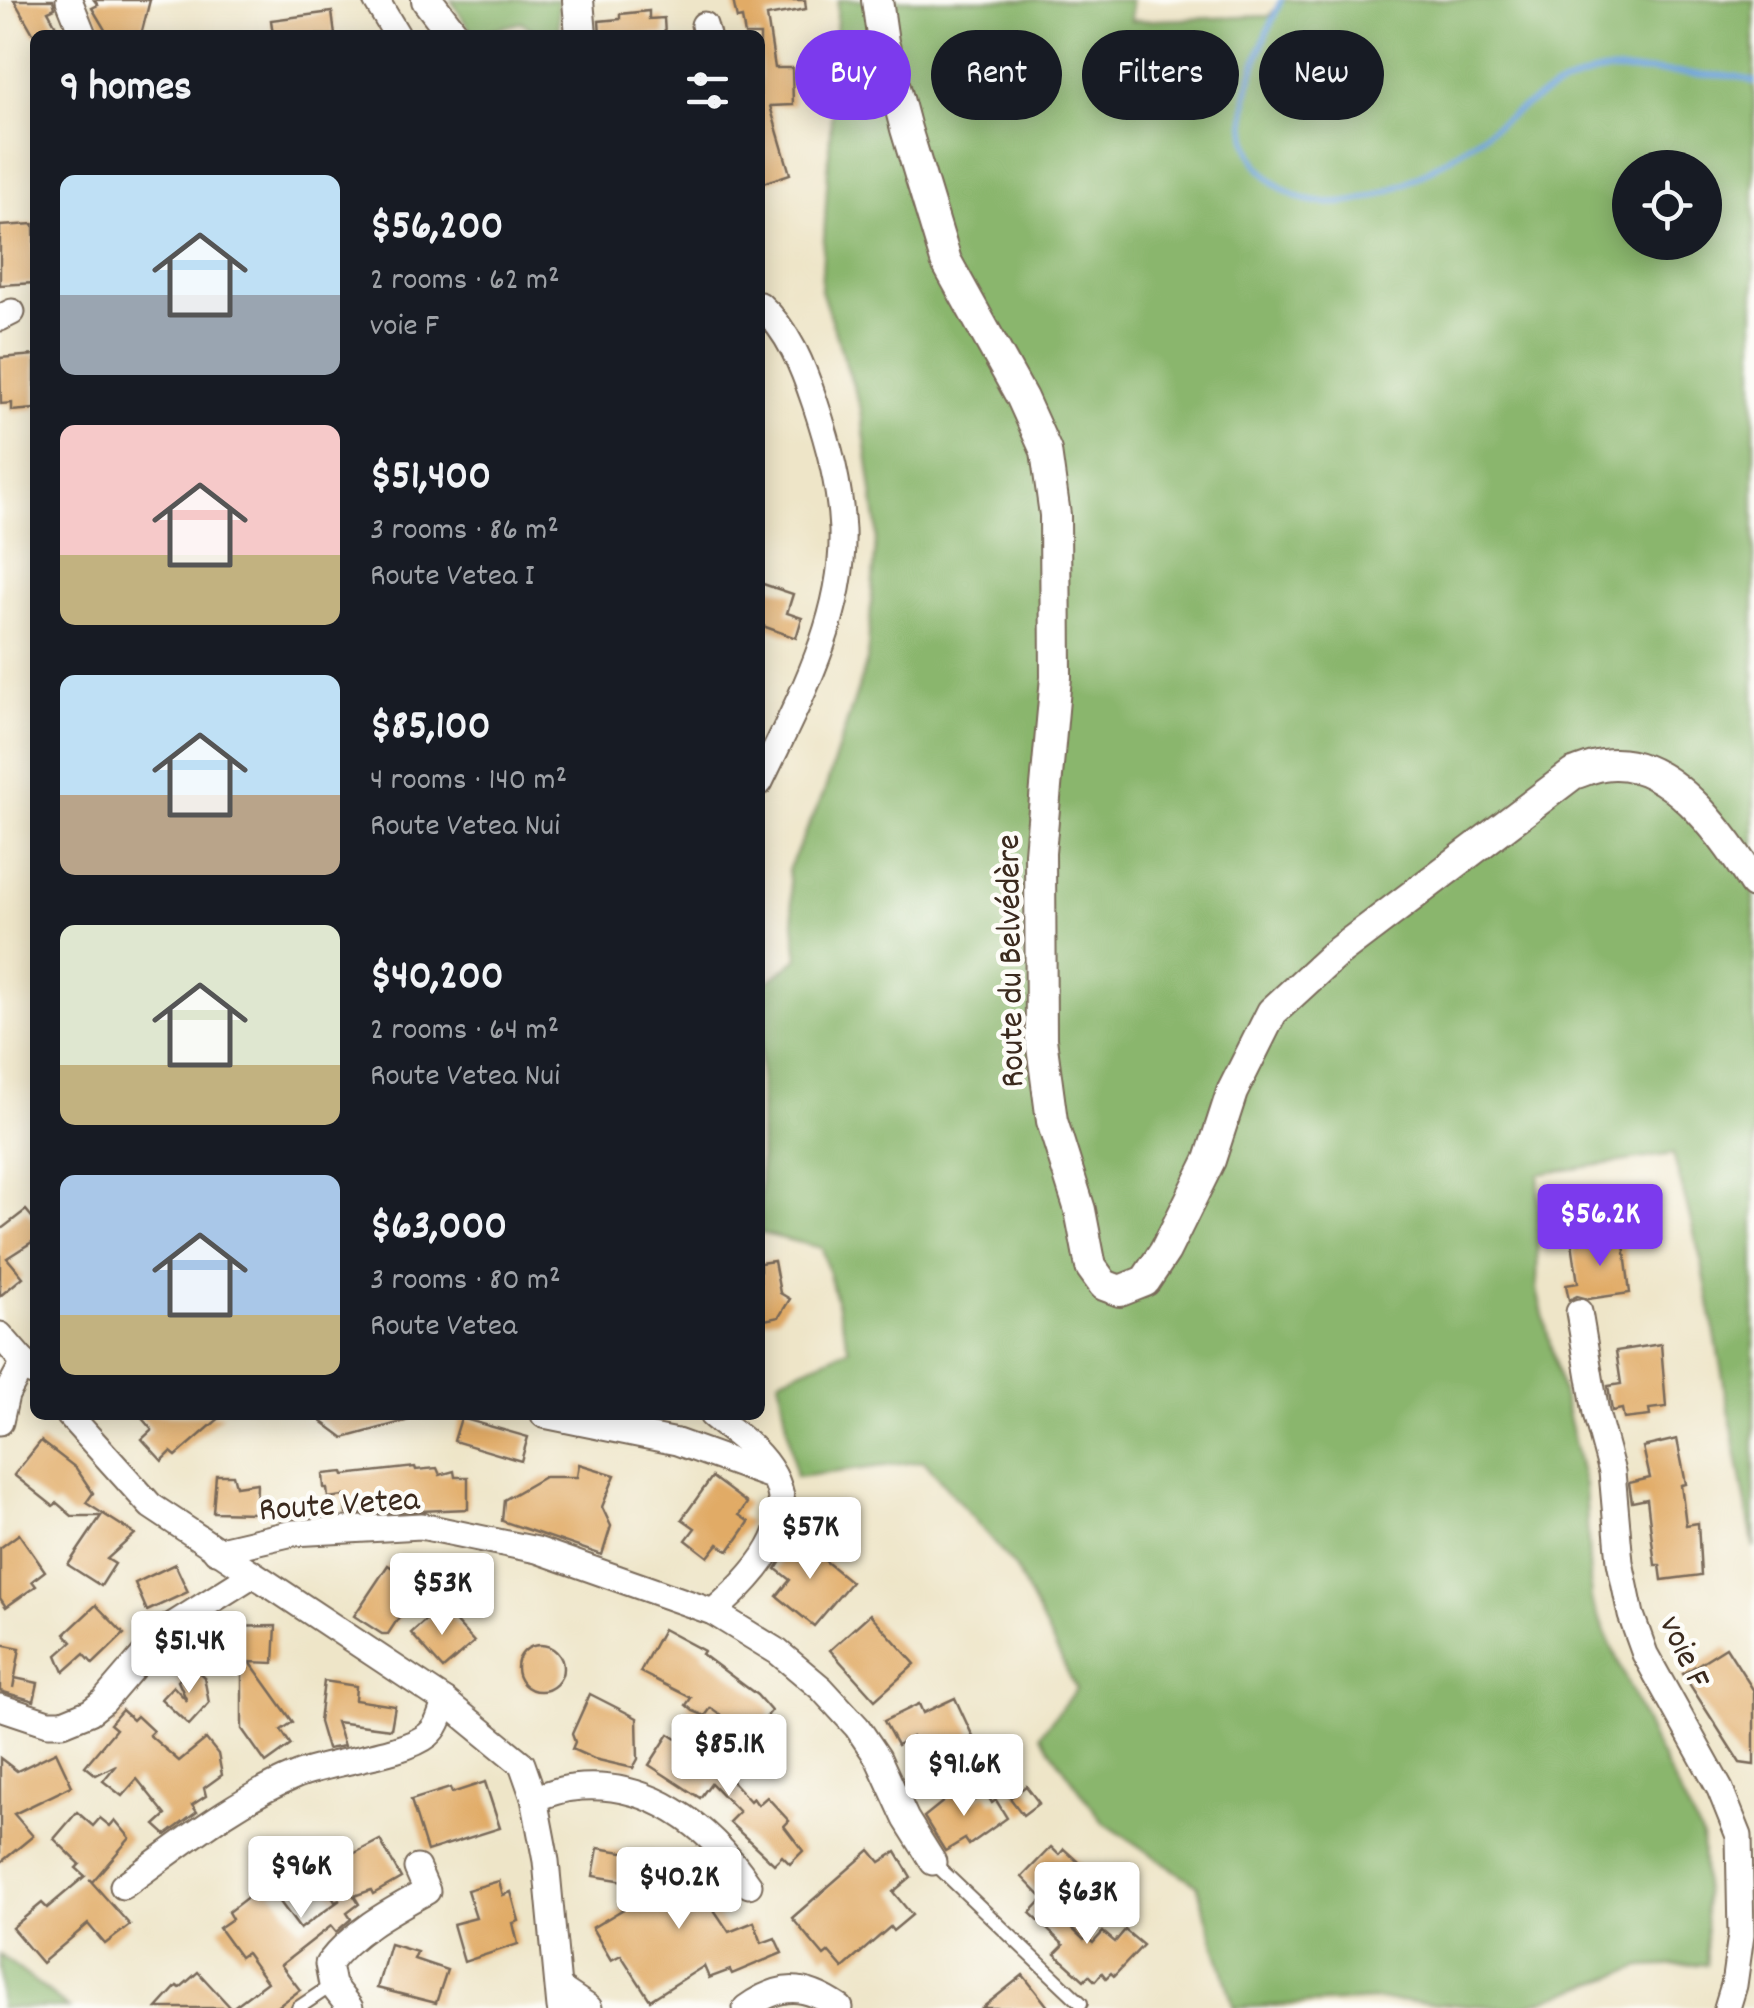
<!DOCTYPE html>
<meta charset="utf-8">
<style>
body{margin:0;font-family:Dekko,sans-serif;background:#242831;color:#f1f3f6;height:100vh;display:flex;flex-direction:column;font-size:38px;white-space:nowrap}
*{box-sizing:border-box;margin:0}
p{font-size:32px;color:#9ea1a6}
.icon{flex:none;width:55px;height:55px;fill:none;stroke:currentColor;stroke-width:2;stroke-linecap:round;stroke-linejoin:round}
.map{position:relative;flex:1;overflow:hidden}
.side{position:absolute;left:30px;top:30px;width:735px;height:1390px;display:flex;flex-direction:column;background:#171b24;border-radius:15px;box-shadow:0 5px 25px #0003}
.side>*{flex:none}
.hud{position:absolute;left:795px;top:30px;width:808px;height:90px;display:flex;gap:20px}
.buttons{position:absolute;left:1612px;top:150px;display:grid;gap:20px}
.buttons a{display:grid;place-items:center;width:110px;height:110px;border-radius:50%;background:#171b24;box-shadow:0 5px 25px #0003;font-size:50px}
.price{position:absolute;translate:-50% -85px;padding:0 22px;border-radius:10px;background:#fff;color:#222;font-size:32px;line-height:65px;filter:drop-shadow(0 2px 5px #0008)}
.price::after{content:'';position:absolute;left:50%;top:60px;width:30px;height:22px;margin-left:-15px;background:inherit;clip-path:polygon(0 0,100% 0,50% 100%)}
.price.active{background:#7c3aed;color:#fff}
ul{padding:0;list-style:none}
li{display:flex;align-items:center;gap:30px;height:250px;padding:0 30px}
li span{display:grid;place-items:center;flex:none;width:280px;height:200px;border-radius:15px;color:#555}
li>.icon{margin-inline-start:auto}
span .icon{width:120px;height:120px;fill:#fffc;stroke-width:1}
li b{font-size:42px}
h2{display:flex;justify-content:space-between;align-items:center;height:120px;padding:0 30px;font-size:42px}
.chip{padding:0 35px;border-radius:45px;background:#171b24;box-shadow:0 5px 25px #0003;font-size:35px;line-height:90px}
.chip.active{background:#7c3aed;color:#fff}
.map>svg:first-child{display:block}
.forest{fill:#8ab66d;stroke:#627046;stroke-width:2.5;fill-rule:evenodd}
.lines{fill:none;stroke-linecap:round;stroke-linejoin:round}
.stream{stroke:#6ba1d9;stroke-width:6}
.building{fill:#e1ab66}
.service-casing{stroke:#7a6b5a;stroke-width:16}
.minor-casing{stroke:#7a6b5a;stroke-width:29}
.tertiary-casing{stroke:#7a6b5a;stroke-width:34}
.service{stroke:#fff;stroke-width:12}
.minor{stroke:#fff;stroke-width:25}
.tertiary{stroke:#fff;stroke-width:30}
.labels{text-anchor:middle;stroke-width:9;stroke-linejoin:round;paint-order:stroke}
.street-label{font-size:35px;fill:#3b2a1e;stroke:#fdfcf7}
</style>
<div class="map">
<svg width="1754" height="2008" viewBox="0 0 1754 2008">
<rect width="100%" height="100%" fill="#fdfcf7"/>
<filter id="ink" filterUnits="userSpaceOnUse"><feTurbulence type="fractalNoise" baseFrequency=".01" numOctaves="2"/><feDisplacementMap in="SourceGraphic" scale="20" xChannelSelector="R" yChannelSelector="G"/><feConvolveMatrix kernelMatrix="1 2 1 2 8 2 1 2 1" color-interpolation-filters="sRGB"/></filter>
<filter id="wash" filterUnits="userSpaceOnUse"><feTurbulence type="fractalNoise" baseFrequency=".0048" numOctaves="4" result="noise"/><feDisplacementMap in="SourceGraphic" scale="40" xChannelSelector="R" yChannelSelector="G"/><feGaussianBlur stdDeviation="2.25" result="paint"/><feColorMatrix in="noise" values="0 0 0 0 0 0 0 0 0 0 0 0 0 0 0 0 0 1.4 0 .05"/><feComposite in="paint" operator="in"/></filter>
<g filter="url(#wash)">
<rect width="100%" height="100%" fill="#eee5c8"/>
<g class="forest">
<polygon points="451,0 558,0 559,35 539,35 522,22 473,35"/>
<path d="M 838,0 L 1131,0 L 1131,21 L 1269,16 L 1283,0 L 1754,0 L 1754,1548 L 1702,1263 L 1673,1154 L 1539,1174 L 1537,1290 L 1585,1486 L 1591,1600 L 1655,1745 L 1702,1837 L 1707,1964 L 1642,1967 L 1520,2008 L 1375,2000 L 1234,2008 L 1197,1885 L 1103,1822 L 1040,1735 L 1076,1689 L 1015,1567 L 924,1461 L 796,1477 L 779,1379 L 849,1349 L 822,1248 L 760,1233 L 761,987 L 798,958 L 788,870 L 824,793 L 867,661 L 877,528 L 861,409 L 821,290 ZM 1630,168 L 1705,168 L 1705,242 L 1630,242 Z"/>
<polygon points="0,1955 69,2008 0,2008"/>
</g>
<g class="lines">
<path class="stream" d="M 1281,0 C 1259,51 1220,131 1268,177 C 1351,256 1469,137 1543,95 C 1557,87 1576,80 1592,74 C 1615,66 1706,76 1736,76 L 1754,82"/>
</g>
<g id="blocks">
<g class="building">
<polygon points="14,0 53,0 55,8 48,11 61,35 34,35"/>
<polygon points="94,0 150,0 141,35 108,35 92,8 98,5"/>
<polygon points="733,0 805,0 806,9 767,16 775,68 792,68 793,105 770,106 790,174 760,184 760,35 745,35 742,18 737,19"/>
<polygon points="649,11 649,19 664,18 665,35 600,35 599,21 620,19 620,14"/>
<polygon points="332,12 335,35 273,35 271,20"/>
<polygon points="34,224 35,283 0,285 0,226"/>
<polygon points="35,355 35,409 12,411 12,403 1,404 0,358"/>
<polygon points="760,583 793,594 787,613 802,618 796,638 760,625"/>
<polygon points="26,1210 35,1221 35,1240 7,1258 23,1277 0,1296 0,1230"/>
<polygon points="1623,1236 1630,1293 1588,1299 1577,1296 1569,1300 1566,1285 1578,1283 1572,1243"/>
<polygon points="774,1261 780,1293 790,1299 779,1317 760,1321 760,1263"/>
<polygon points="1661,1344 1666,1407 1649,1409 1650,1416 1624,1419 1622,1409 1612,1411 1608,1386 1621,1384 1616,1351"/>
<polygon points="139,1415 223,1415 176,1456 171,1452 162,1461 142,1439 152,1430"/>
<polygon points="313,1415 408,1415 409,1420 344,1438"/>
<polygon points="461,1418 528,1437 521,1461 454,1441"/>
<polygon points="1677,1439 1686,1484 1681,1485 1686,1525 1698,1523 1701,1575 1662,1580 1660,1565 1655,1565 1647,1499 1632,1502 1629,1483 1650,1478 1643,1447"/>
<polygon points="41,1441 76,1468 93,1493 86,1503 135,1534 107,1559 115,1564 101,1586 68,1565 101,1516 72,1516 57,1503 53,1506 14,1475"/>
<polygon points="579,1464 615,1475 602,1507 611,1526 602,1555 502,1521 504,1500 544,1477 577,1477"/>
<polygon points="415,1467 416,1470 437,1468 440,1475 454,1471 455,1477 468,1477 468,1509 346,1514 344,1496 328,1498 327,1488 324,1488 323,1474 343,1472 344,1475"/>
<polygon points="216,1475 233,1475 236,1486 257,1483 256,1513 213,1512"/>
<polygon points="712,1477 747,1503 739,1515 749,1522 729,1551 718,1544 708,1557 686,1540 695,1528 682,1519"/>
<polygon points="19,1534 45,1571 32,1581 36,1586 6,1607 0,1598 0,1548"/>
<polygon points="796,1537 851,1582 814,1626 777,1596 790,1580 776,1569"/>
<polygon points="175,1564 188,1592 147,1611 135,1583"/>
<polygon points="388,1565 419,1586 388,1634 382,1634 354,1616"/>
<polygon points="96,1605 124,1634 93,1664 84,1654 64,1672 57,1655 72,1642 65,1634"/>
<polygon points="441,1606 474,1642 443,1669 411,1633"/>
<polygon points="870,1614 915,1664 875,1700 830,1650"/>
<polygon points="276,1626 274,1663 250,1662 293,1722 281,1730 291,1745 266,1763 242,1729 242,1660 211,1659 213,1627"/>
<polygon points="663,1629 704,1651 702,1654 757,1695 771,1711 767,1716 780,1727 766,1747 711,1708 705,1716 693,1711 686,1705 691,1698 640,1672"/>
<polygon points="0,1644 20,1648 13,1688 15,1678 38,1683 34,1701 0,1691"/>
<circle cx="540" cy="1668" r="23"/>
<polygon points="1726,1647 1754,1691 1754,1765 1740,1763 1683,1674"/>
<polygon points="192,1666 204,1677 209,1703 189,1725 161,1699 173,1686 187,1701 178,1681"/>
<polygon points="324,1681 356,1686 355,1700 395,1706 391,1729 336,1722 344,1746 327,1749 319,1722"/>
<polygon points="590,1694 637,1718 638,1759 633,1768 594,1759 572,1749 575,1742 572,1734"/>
<polygon points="955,1698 973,1737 924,1759 912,1737 897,1745 884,1721 919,1704 923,1713"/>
<polygon points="122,1710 133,1720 137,1716 153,1731 149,1735 179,1761 206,1739 218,1754 222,1775 204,1788 206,1796 192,1805 197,1812 166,1835 155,1825 166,1815 137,1779 122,1796 103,1781 116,1765 96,1775 85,1766 116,1729 110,1724"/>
<polygon points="669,1734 734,1776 731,1780 750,1801 753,1798 758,1805 767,1797 789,1821 784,1826 803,1851 790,1864 782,1856 774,1864 729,1822 739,1812 711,1783 700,1798 649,1765"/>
<polygon points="56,1752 72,1786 14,1814 33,1836 0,1863 0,1758 17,1771"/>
<polygon points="485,1782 500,1828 427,1851 411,1800 450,1788 452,1793"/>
<polygon points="1026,1786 1039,1803 1023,1815 1010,1798"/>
<polygon points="960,1788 971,1802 986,1793 992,1803 996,1800 1007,1818 969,1845 965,1839 945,1851 924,1817"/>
<polygon points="77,1812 93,1826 100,1818 110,1826 115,1820 130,1838 92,1882 89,1879 130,1925 105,1944 88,1924 42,1963 12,1928 42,1903 47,1908 85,1876 76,1868 80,1864 54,1839"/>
<polygon points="380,1840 401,1878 373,1894 371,1890 354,1896 359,1904 347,1913 351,1919 336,1932 331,1926 281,1965 300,1990 276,2008 232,2008 267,1982 246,1953 240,1957 219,1928 232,1919 228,1912 266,1883 300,1929 340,1900 335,1902 317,1869 348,1851 351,1855"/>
<polygon points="1051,1847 1059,1855 1064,1849 1088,1871 1052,1908 1022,1877"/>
<polygon points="598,1848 635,1854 631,1882 593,1876"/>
<polygon points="691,1850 709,1881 704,1884 711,1894 706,1898 729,1932 754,1922 762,1943 775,1938 782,1953 732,1974 730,1970 709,1978 704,1966 650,2000 621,1955 611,1960 592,1928 660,1887 639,1883"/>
<polygon points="870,1850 880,1862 896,1852 911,1877 893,1892 912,1915 893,1931 890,1927 843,1968 829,1952 824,1956 792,1918"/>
<polygon points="499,1881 503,1895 511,1892 519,1921 513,1923 518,1944 464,1962 453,1924 476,1918 467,1890"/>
<polygon points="1042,1900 1084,1940 1087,1938 1093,1943 1103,1932 1115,1942 1125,1930 1143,1945 1114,1976 1111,1973 1106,1978 1102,1973 1095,1981 1089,1975 1084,1980 1055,1954 1064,1945 1030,1913"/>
<polygon points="390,1944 417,1952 414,1959 447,1970 436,2003 377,1988"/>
<polygon points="198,1972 231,2008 157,2008 177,1986 180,1988"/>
<polygon points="1023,1975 1049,2008 982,2008"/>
</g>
</g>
</g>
<g filter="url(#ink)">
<use href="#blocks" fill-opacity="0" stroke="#7a6b5a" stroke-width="2.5"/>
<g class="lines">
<g class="service-casing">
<g id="service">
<polyline points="933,1862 1081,2003"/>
<polyline points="298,2008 332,1985"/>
</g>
</g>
<g class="minor-casing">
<g id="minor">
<polyline points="69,0 83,35"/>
<polyline points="376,0 397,35"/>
<polyline points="704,25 707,35"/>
<path d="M 760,305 C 789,331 803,367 815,403 C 829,445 840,486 842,530 C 845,619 797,704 760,782"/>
<polyline points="0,318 12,312"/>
<polyline points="1579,1312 1596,1413 1612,1472 1620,1562 1631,1615 1645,1654 1720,1789 1739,1836 1741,1935 1734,1985 1727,2008"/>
<polyline points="0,1335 33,1373"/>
<polyline points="69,1415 151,1506 445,1701 522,1764 534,1798 546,1861 560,2008"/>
<polyline points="544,1415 677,1442 774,1477"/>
<path d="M 712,1415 C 727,1428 746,1440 759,1455 C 813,1515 760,1571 713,1612"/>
<polyline points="0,1422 6,1395 24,1362"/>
<polyline points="216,1551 293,1533 421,1526 537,1550 713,1612 778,1652 821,1688 857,1727 878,1758 906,1819 933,1862"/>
<polyline points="0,1707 48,1723 63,1723 90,1712 104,1701 165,1630 252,1575"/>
<path d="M 534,1798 C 546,1795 560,1789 572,1788 C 648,1779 709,1825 749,1885"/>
<path d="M 123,1886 C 179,1846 233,1801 297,1775 C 332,1761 403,1755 428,1735 C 439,1726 441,1713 445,1701"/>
<polyline points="559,1988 589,2008"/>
<path d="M 350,2008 L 332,1985 L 328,1964 C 354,1930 391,1911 427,1891 L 417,1868"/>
<path d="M 746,2008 C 781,1983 805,1984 840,2008"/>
</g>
</g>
<g class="tertiary-casing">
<g id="tertiary">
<polyline points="427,0 454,35"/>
<polyline points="578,0 581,35"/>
<path d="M 877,0 L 883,42 L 906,129 L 946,261 L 1022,398 L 1046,451 L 1055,515 L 1056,677 L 1040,853 L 1041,1039 L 1052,1121 L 1080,1210 L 1091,1267 L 1104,1285 L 1120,1291 L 1145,1281 L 1165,1251 L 1210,1160 L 1232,1092 L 1272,1012 L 1334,955 L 1573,774 C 1583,771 1593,766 1603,765 C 1668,754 1724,836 1754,883"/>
</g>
</g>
<use href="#service" class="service"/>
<use href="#minor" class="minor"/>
<use href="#tertiary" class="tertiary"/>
</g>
</g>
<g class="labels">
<g class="street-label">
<text transform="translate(1008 961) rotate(-91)" y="12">Route du Belvédère</text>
<text transform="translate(339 1502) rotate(-4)" y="12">Route Vetea</text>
<text transform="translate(1687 1651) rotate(65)" y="12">voie F</text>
</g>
</g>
</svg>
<div class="buttons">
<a><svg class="icon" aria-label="locate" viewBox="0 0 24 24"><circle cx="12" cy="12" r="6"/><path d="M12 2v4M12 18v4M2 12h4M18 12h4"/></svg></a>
</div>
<b class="price active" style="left:1600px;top:1269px">$56.2K</b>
<b class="price" style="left:810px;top:1582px">$57K</b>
<b class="price" style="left:442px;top:1638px">$53K</b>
<b class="price" style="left:189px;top:1696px">$51.4K</b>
<b class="price" style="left:729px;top:1799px">$85.1K</b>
<b class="price" style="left:964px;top:1819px">$91.6K</b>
<b class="price" style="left:301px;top:1921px">$96K</b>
<b class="price" style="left:679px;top:1932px">$40.2K</b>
<b class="price" style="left:1087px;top:1947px">$63K</b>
<div class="hud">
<a class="chip active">Buy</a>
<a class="chip">Rent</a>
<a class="chip">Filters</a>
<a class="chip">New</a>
</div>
<section class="side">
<h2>9 homes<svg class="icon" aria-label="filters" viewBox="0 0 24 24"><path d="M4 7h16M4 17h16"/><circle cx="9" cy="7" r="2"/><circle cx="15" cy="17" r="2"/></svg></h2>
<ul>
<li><span style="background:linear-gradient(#bfe0f5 60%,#9aa5b1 0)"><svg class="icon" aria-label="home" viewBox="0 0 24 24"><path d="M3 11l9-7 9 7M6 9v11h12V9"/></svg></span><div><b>$56,200</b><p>2 rooms · 62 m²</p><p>voie F</p></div></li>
<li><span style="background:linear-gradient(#f6c9c9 65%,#c2b280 0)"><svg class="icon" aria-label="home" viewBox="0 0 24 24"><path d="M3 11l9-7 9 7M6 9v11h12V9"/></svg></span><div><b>$51,400</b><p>3 rooms · 86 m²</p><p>Route Vetea I</p></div></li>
<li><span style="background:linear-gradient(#bfe0f5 60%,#b9a48a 0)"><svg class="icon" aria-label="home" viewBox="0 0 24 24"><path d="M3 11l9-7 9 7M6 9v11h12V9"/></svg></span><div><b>$85,100</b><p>4 rooms · 140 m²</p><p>Route Vetea Nui</p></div></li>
<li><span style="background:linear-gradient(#dfe7d0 70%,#c2b280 0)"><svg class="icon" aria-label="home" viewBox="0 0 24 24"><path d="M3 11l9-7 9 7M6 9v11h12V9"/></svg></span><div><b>$40,200</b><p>2 rooms · 64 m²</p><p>Route Vetea Nui</p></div></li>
<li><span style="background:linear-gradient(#a9c7e8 70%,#c2b280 0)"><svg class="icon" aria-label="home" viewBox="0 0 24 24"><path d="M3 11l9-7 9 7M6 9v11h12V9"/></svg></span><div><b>$63,000</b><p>3 rooms · 80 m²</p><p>Route Vetea</p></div></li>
</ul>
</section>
</div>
